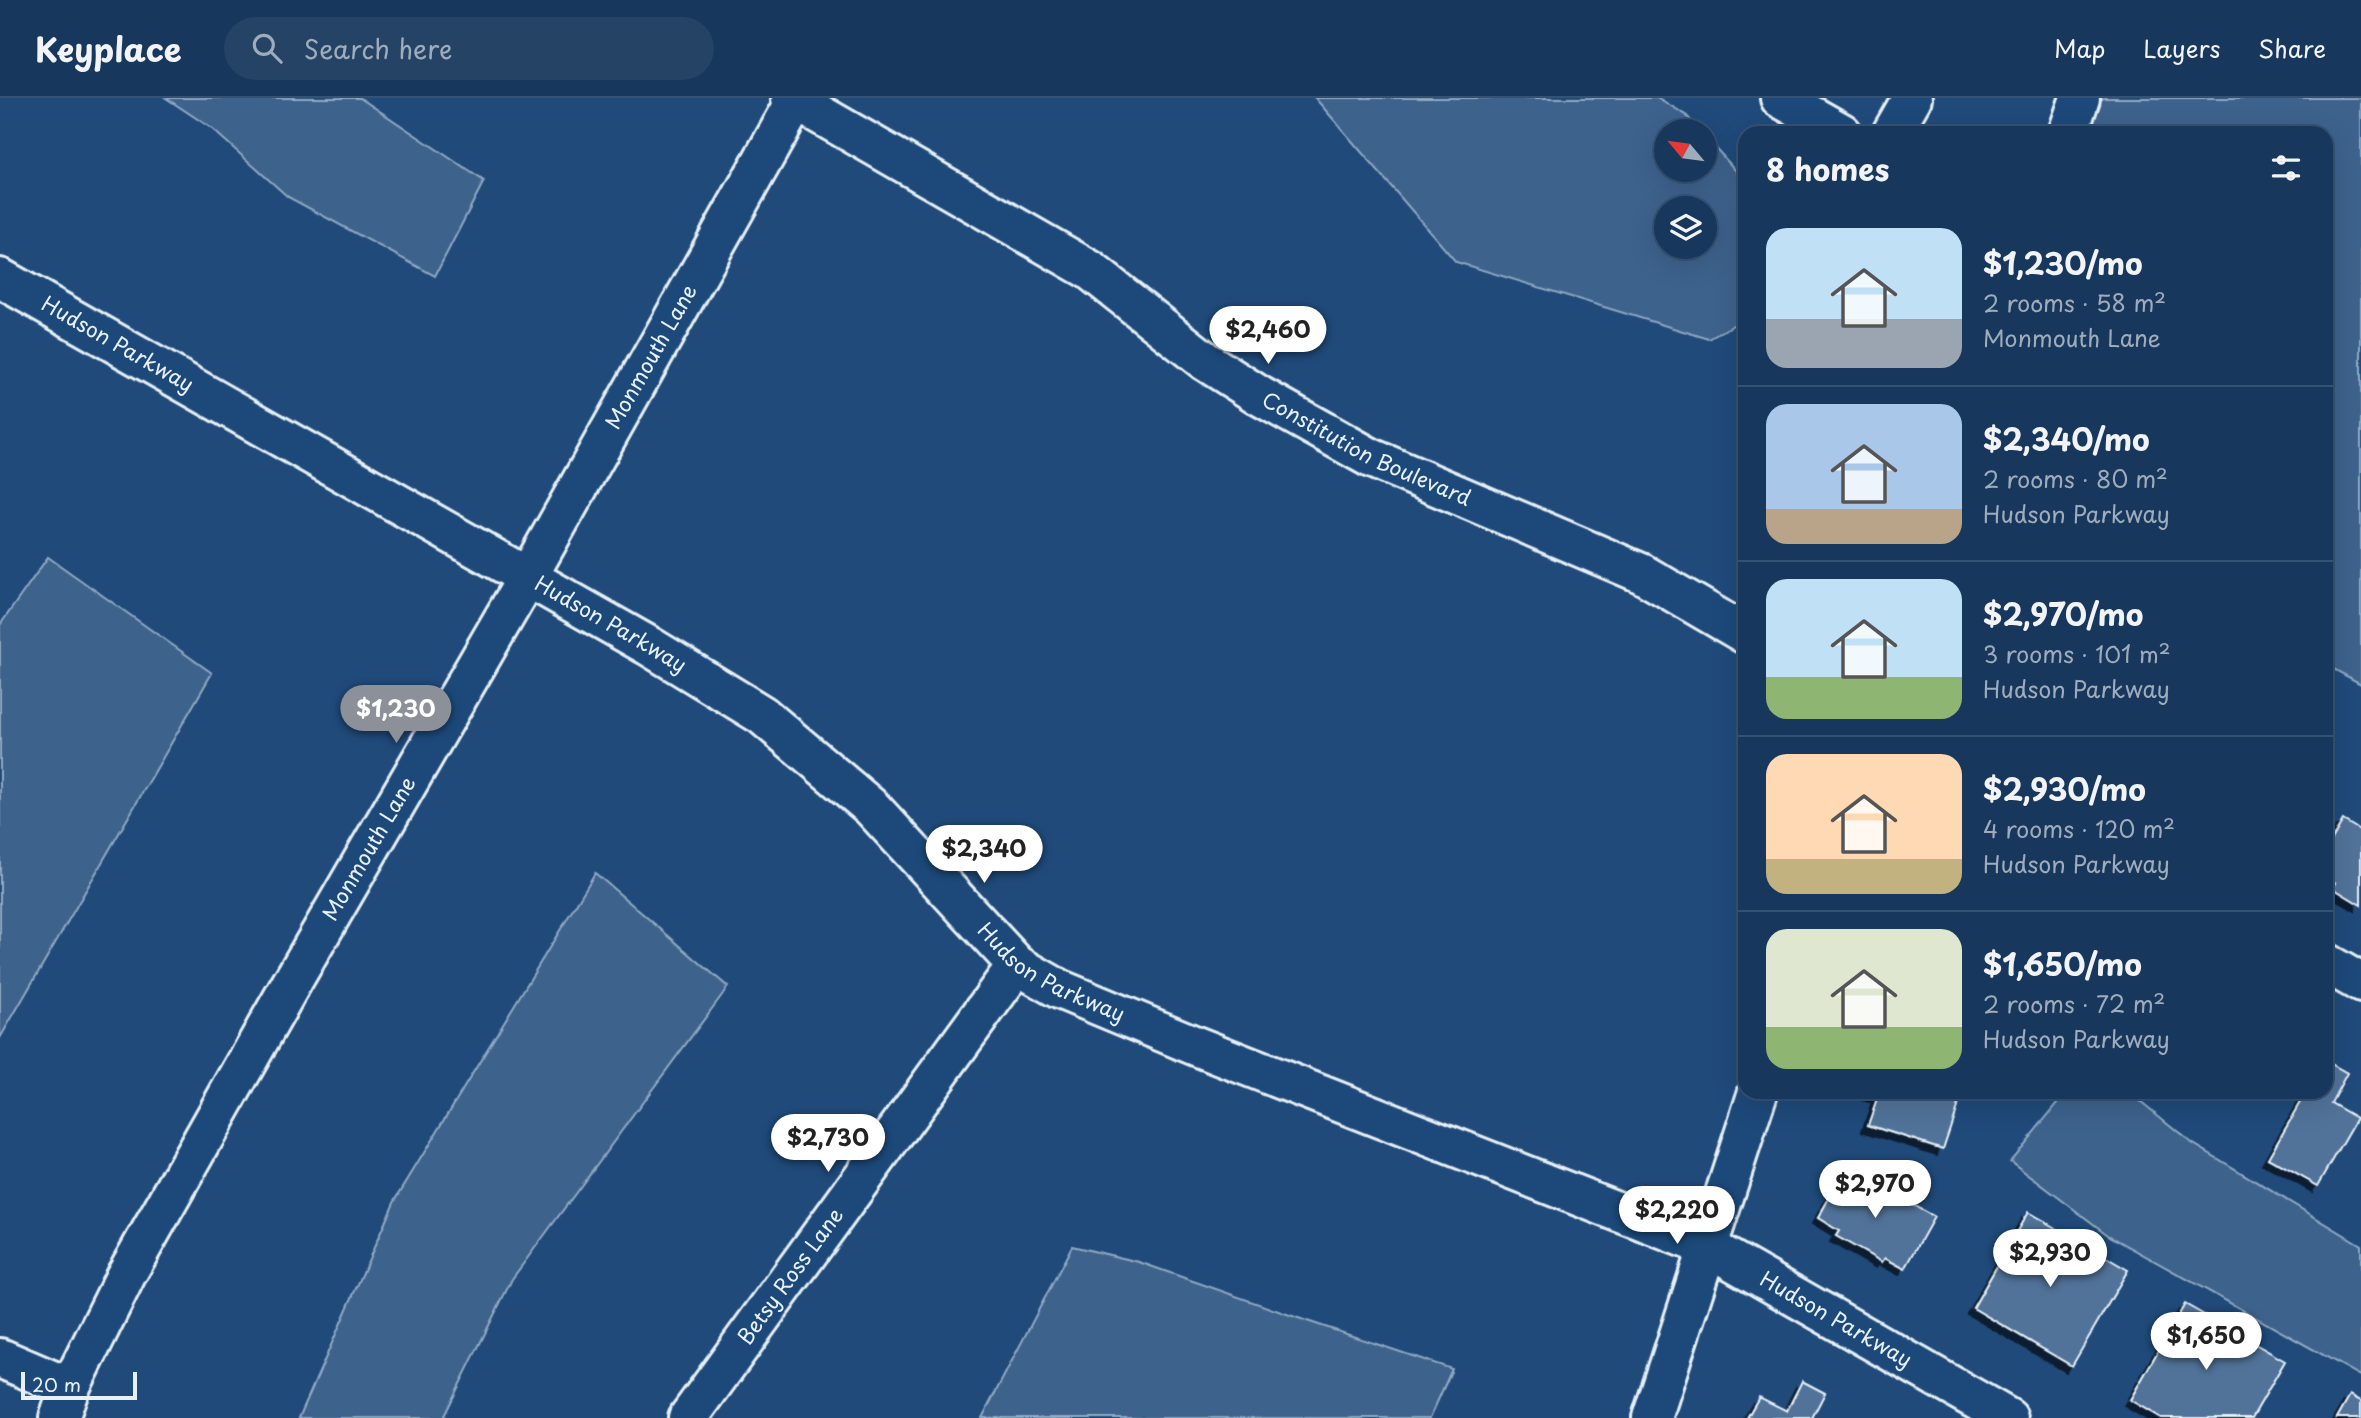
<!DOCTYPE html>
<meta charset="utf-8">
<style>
body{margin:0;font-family:"Playpen Sans",sans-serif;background:#244365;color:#f1f3f6;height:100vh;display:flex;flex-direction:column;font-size:26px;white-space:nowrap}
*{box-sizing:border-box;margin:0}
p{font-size:23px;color:#9eacbb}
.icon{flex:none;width:38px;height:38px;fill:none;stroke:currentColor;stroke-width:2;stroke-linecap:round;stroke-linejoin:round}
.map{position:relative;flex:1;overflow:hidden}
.details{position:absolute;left:1738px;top:28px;width:595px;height:973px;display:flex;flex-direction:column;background:#17385c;border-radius:21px;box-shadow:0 7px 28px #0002,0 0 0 2px #365272}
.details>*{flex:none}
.needle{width:46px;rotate:299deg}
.controls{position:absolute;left:1654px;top:21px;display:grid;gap:14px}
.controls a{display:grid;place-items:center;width:63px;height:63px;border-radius:50%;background:#17385c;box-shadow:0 7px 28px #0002,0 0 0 2px #365272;font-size:35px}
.scale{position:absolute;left:21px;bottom:18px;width:116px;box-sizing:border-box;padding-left:7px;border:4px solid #e8f1f8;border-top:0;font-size:19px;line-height:24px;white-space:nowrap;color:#e8f1f8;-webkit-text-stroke:5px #1f4a7a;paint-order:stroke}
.price{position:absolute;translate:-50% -60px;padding:0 16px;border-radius:24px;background:#fff;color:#222;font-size:23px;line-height:46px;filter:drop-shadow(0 2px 4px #0008)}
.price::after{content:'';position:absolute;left:50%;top:42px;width:21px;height:16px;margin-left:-10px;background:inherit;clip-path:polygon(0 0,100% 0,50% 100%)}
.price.on{background:#8c9099;color:#fff}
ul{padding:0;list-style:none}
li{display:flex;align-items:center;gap:21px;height:175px;padding:0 28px}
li+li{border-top:2px solid #365272}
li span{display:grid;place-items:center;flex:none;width:196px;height:140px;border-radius:21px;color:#555}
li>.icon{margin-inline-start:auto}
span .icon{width:84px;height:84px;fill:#fffc;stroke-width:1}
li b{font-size:30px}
h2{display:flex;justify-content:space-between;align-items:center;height:84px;padding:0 28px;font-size:30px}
header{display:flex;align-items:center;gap:42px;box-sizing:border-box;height:98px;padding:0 35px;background:#17385c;border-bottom:2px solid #365272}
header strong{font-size:33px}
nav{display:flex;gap:38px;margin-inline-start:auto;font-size:24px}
.search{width:490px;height:63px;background:#244365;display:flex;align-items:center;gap:18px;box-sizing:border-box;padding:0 24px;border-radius:38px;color:#9eacbb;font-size:26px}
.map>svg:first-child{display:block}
.green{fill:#3c628c;stroke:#92aac2;stroke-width:2;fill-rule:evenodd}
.building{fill:#517399;stroke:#e8f1f8;stroke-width:2;filter:url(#shadow)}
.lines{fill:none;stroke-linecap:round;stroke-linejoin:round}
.minor-casing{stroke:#e8f1f8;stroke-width:44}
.minor{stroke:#1f4a7a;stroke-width:38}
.labels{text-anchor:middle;stroke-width:5;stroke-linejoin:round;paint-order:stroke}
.street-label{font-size:21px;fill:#e8f1f8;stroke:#1f4a7a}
</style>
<header>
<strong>Keyplace</strong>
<div class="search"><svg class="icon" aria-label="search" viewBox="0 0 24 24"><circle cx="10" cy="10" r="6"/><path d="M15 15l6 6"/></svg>Search here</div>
<nav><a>Map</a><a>Layers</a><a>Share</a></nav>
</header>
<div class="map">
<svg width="2361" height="1320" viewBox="0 0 2361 1320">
<defs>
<filter id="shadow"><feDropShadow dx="-6" dy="6" stdDeviation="0" flood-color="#0009"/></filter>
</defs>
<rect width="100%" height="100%" fill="#1f4a7a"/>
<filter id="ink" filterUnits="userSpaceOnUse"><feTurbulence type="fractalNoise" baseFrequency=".0143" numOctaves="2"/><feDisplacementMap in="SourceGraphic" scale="14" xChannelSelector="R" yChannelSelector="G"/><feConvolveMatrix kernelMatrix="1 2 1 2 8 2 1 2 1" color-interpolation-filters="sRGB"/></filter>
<g filter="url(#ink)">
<g class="green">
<polygon points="166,0 360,0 484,83 435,178 288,99 211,30"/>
<path d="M 1315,0 L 1658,0 L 1686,17 L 1700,33 L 1666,33 L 1666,72 L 1704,72 L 1705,38 L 1745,83 L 1745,220 L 1709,241 L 1456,164 ZM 1666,110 L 1704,110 L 1704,149 L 1666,149 Z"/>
<polygon points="2092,0 2361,0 2361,586 2326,567 2326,35 2082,35"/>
<polygon points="48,459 212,575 0,940 0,527"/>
<polygon points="595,775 728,889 512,1181 443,1320 299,1320 394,1104"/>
<polygon points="2067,994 2129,994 2192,1045 2361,1147 2361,1278 2108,1137 2010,1063"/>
<polygon points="1072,1148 1139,1164 1304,1222 1452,1271 1430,1320 982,1320"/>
</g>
<g class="building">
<polygon points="2343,722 2361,733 2361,807 2333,790 2336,785 2326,780 2326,752"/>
<polygon points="2326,963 2347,975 2331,1005 2357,1020 2318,1088 2268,1060 2306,994 2326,994"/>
<polygon points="1861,994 1952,994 1961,997 1943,1051 1868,1027 1878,999"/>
<polygon points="1846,1070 1934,1119 1905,1171 1885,1160 1882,1164 1836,1138 1839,1133 1818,1120"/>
<polygon points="2028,1114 2128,1172 2072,1268 1973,1210"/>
<polygon points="2185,1206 2285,1263 2252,1320 2161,1320 2130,1302"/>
<polygon points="1802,1283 1825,1295 1812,1320 1747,1320 1759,1299 1787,1313"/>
<polygon points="2350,1297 2361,1303 2361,1320 2337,1320"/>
</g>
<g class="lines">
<g class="minor-casing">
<g id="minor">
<path id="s1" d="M 791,0 L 1090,172 L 1205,263 L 1260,298 L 1371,360 L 1641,475 L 1745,536"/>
<polyline points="1780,0 1842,35"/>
<polyline points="1892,35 1912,0"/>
<polyline points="2068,35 2080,0"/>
<path id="s2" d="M 0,180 L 649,548 L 762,617 L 872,710 L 1017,867 L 1059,891 L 1196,948 L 1708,1149 L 2008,1320"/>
<polyline points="2326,865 2361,885"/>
<polyline points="0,1260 70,1290"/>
<path id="s3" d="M 59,1320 L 70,1290 L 126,1177 L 291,886 L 527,480 L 796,3"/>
<path id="s4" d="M 688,1320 L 1017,867"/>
<polyline points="1652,1320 1758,994"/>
</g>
</g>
<use href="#minor" class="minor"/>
</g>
</g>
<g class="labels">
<g class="street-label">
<text dy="7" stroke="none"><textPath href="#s2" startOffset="135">Hudson Parkway</textPath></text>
<text dy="7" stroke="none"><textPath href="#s3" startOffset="1216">Monmouth Lane</textPath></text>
<text dy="7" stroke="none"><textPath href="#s1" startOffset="676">Constitution Boulevard</textPath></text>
<text dy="7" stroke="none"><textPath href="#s2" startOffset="702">Hudson Parkway</textPath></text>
<text dy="7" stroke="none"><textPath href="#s3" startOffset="649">Monmouth Lane</textPath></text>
<text dy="7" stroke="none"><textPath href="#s2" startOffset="1269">Hudson Parkway</textPath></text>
<text dy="7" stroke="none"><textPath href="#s4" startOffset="175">Betsy Ross Lane</textPath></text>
<text dy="7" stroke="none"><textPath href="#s2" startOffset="2130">Hudson Parkway</textPath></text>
</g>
</g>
</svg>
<div class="controls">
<a><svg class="needle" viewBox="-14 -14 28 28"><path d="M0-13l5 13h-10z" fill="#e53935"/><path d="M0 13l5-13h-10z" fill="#9eacbb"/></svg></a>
<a><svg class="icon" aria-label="layers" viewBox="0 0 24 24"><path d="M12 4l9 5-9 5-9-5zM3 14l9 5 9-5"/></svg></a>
</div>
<div class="scale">20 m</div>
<b class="price" style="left:1268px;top:268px">$2,460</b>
<b class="price on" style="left:396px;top:647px">$1,230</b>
<b class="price" style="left:984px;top:787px">$2,340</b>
<b class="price" style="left:828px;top:1076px">$2,730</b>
<b class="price" style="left:1875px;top:1122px">$2,970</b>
<b class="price" style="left:1677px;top:1148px">$2,220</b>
<b class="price" style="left:2050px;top:1191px">$2,930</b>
<b class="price" style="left:2206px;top:1274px">$1,650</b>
<section class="details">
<h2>8 homes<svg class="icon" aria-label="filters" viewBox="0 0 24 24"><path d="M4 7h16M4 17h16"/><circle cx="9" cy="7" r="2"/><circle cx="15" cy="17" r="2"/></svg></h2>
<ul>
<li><span style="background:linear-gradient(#bfe0f5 65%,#9aa5b1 0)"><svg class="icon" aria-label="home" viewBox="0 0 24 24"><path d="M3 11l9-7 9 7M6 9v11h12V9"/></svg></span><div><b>$1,230/mo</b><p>2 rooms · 58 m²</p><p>Monmouth Lane</p></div></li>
<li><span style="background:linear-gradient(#a9c7e8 75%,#b9a48a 0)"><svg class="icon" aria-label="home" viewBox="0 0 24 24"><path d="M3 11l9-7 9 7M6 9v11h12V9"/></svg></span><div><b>$2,340/mo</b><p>2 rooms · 80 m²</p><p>Hudson Parkway</p></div></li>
<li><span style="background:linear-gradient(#bfe0f5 70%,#8fb573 0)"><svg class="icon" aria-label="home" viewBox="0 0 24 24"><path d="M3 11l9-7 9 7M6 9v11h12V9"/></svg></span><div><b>$2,970/mo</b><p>3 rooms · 101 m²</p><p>Hudson Parkway</p></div></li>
<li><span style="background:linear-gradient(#ffd9b3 75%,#c2b280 0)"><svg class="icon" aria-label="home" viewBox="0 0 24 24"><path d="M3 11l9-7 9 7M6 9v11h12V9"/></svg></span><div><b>$2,930/mo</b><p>4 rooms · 120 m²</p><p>Hudson Parkway</p></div></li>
<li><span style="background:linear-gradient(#dfe7d0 70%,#8fb573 0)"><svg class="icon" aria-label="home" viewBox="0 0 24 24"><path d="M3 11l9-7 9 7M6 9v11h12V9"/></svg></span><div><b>$1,650/mo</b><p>2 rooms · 72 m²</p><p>Hudson Parkway</p></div></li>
</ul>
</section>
</div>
